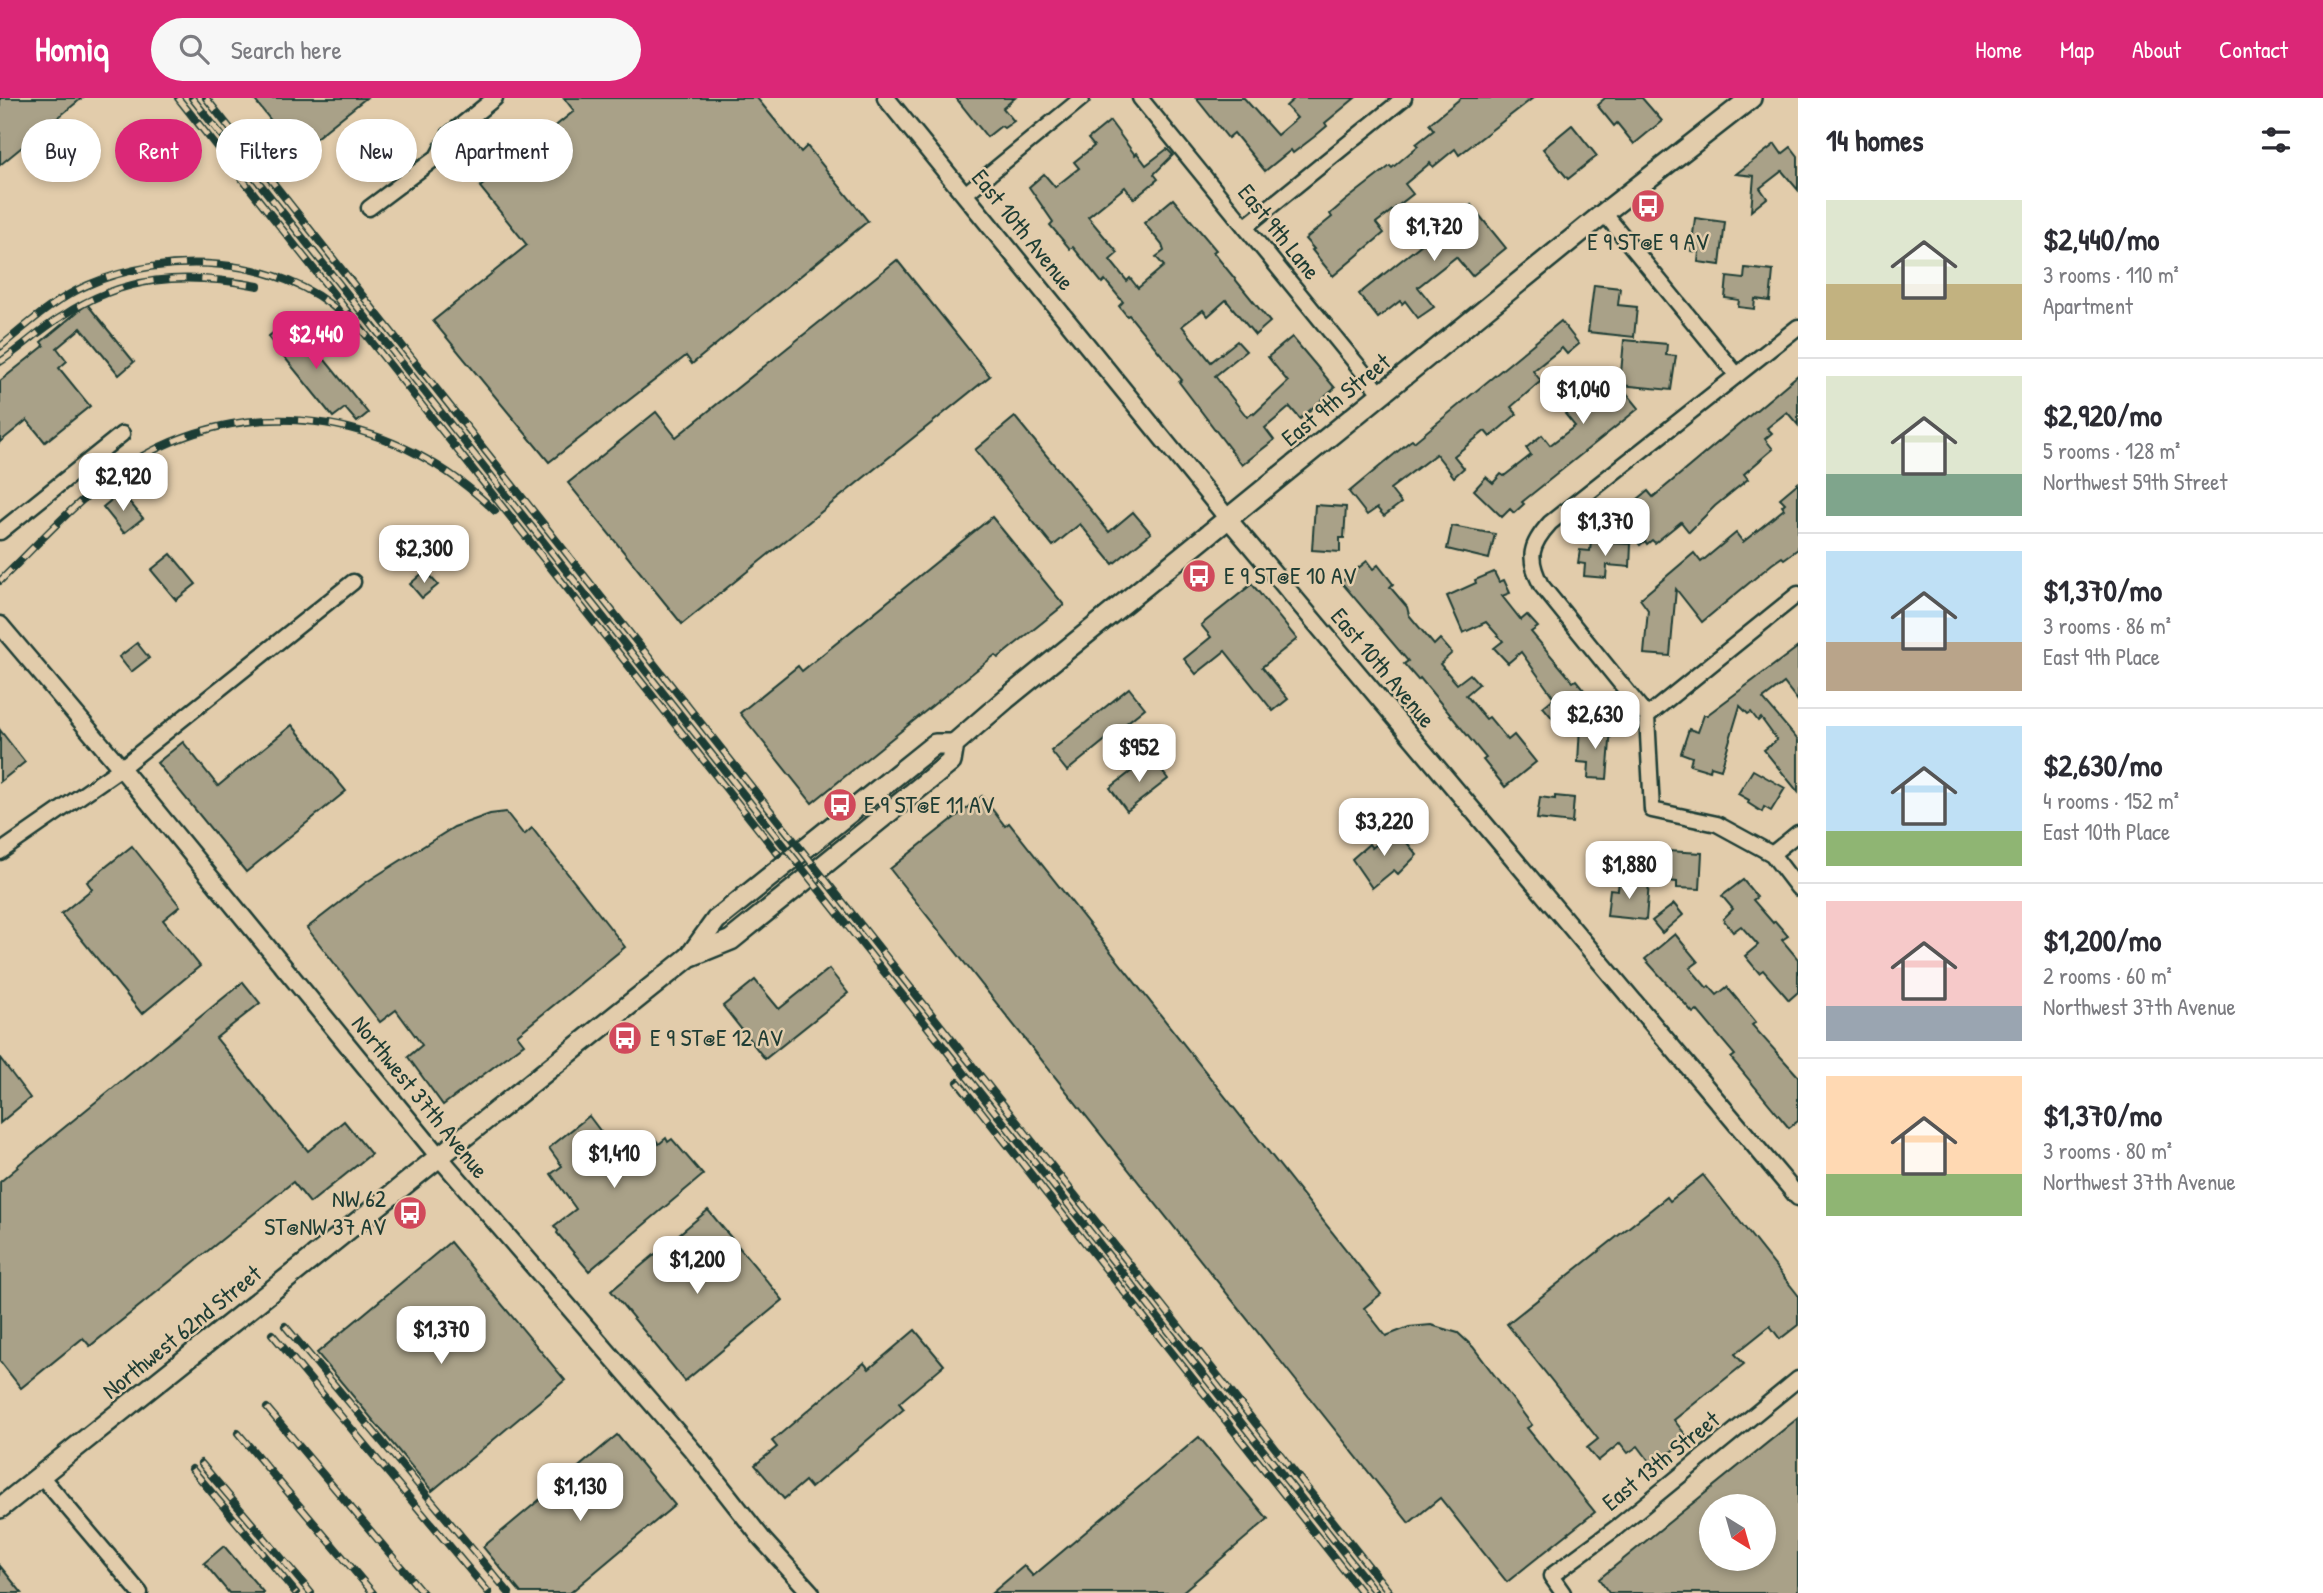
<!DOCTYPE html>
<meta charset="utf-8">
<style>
body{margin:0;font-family:"Patrick Hand",sans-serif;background:#f7f7f7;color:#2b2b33;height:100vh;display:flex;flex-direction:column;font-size:26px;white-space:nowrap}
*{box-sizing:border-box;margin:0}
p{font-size:23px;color:#7c7c81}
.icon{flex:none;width:38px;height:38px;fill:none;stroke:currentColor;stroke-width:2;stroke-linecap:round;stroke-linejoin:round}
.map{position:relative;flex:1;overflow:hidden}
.drawer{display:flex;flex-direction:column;background:#fff;width:525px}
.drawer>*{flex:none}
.guide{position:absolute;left:21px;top:21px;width:665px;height:63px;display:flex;gap:14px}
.needle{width:46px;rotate:143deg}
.tools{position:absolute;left:1699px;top:1396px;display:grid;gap:14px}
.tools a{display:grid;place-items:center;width:77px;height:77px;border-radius:50%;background:#fff;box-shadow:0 4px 10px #0003;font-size:35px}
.price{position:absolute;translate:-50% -60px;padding:0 16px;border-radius:14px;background:#fff;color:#222;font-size:23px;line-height:46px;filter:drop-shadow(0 2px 4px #0008)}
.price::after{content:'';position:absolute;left:50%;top:42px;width:21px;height:16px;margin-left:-10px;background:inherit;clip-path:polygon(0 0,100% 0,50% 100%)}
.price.active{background:#db2777;color:#fff}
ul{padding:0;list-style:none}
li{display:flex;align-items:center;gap:21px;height:175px;padding:0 28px}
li+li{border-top:2px solid #e1e1e2}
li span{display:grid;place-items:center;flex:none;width:196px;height:140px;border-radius:0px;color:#555}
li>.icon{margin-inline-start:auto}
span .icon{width:84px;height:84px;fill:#fffc;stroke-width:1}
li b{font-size:30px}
h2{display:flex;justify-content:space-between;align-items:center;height:84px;padding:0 28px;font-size:30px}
.tag{padding:0 24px;border-radius:32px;background:#fff;box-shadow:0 4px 10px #0003;font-size:24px;line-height:63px}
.tag.active{background:#db2777;color:#fff}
header{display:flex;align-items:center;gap:42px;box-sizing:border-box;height:98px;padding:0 35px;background:#db2777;color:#fff}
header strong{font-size:33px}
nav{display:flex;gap:38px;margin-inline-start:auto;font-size:24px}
.search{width:490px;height:63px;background:#f7f7f7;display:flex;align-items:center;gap:18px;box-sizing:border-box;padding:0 24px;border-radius:38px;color:#7c7c81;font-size:26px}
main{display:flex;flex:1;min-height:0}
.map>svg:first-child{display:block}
.building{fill:#a9a188;stroke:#1f3d34;stroke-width:2;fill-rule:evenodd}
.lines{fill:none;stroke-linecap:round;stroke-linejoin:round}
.minor-casing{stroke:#1f3d34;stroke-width:19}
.tertiary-casing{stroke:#1f3d34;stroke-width:21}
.secondary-casing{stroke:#1f3d34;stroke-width:24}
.minor{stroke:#e2ccab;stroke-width:14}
.tertiary{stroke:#e2ccab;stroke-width:16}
.secondary{stroke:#e2ccab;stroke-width:19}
.rail-casing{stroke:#1f3d34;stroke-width:8}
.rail{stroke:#e2ccab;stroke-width:5;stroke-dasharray:16;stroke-linecap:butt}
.labels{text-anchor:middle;stroke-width:5;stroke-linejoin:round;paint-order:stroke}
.street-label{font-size:24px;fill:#1f3d34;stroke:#e2ccab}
.poi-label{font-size:24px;fill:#1f3d34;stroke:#e2ccab;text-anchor:start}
</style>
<header>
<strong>Homiq</strong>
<div class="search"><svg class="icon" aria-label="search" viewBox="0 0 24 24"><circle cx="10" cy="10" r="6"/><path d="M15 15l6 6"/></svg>Search here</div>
<nav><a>Home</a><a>Map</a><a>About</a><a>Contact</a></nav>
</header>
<main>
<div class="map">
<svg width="1798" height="1495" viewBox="0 0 1798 1495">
<rect width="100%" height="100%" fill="#e2ccab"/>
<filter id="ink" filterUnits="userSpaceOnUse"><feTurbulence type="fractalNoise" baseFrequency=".0143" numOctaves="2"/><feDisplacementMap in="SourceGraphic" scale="14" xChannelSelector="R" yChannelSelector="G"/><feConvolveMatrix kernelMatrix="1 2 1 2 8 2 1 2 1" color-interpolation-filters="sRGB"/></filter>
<g filter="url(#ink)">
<g class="building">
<polygon points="0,0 82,0 0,67"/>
<polygon points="253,0 366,0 297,55"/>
<polygon points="564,0 757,0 801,54 807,48 868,123 692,266 686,258 549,364 433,223 527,147 480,89 574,13"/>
<polygon points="956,0 1015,0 1003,10 1014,23 1004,30 1001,28 987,39"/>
<polygon points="1196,0 1244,0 1277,37 1297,20 1286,8 1295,0 1355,0 1325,25 1327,28 1314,39 1293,55 1291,52 1265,73 1234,35 1228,40"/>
<polygon points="1461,0 1533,0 1459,57 1455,51 1433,69 1430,65 1405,86 1413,96 1376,125 1384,135 1333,178 1312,152 1314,151 1305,141 1332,119 1330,116 1345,103 1390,68 1392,70 1418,48 1416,46 1434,32 1429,26"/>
<polygon points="1605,0 1642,0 1662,23 1634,46 1617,25 1614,28 1597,7"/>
<polygon points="1110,23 1135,57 1137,55 1146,67 1167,51 1173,57 1154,76 1158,81 1134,101 1125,89 1088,119 1118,155 1110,162 1127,183 1130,180 1138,190 1164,168 1156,159 1164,153 1162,147 1144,125 1173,101 1216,152 1213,154 1270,224 1255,237 1226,202 1208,218 1203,212 1182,228 1211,264 1237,243 1246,253 1215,278 1247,319 1253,315 1254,316 1288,284 1268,259 1292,239 1335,290 1300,321 1290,309 1265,330 1274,342 1242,367 1179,284 1182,282 1129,217 1127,218 1119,208 1123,204 1105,182 1102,185 1073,149 1070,151 1050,127 1053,124 1029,89 1044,76 1055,89 1079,70 1074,64 1094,48 1088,41"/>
<polygon points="1572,27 1597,58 1568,81 1543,51"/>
<polygon points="1775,46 1782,56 1791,49 1798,58 1798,92 1782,73 1760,90 1767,100 1751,113 1754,78 1736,76"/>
<polygon points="1471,107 1506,150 1472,178 1456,159 1418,189 1434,209 1418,220 1405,203 1402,206 1400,203 1378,220 1359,196"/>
<polygon points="1695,120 1725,124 1720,167 1698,164 1699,154 1691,153"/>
<polygon points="897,162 990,278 682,526 568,385 656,314 676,339"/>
<polygon points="1745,170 1773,173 1770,203 1755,201 1754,211 1738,209 1739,202 1725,200 1727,179 1744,181"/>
<polygon points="1594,187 1620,190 1618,207 1637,209 1634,239 1588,234"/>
<polygon points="87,206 134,264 119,277 81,230 57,250 67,263 59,270 90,308 45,344 27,322 0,344 0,283 44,248 41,244"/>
<polygon points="291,220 368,315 357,324 345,310 333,319 268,239"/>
<polygon points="1561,223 1579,246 1567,256 1562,250 1533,273 1541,283 1511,309 1517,316 1490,339 1485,333 1454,358 1464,370 1454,379 1436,356 1390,391 1401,405 1384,418 1377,410 1367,417 1349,394 1409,344 1412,342 1414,344"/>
<polygon points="1624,242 1667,246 1666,257 1676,258 1671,292 1620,287 1639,310 1522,404 1524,406 1514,415 1510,411 1502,419 1474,392 1486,379 1493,385 1501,376 1504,378 1531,357 1526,350 1542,337 1550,347 1575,328 1565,316 1583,301 1580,298 1600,282 1606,290 1616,282 1620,286"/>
<polygon points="1798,277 1798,327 1787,314 1767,330 1772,335 1765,341 1773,351 1744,376 1748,381 1715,408 1689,434 1681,424 1655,445 1652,442 1647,446 1645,443 1640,447 1617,418 1648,393 1653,399"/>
<polygon points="1015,319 1109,434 1133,414 1151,435 1113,466 1080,426 1053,448 975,352"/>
<polygon points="1798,385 1798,451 1784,461 1782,459 1772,466 1702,524 1676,491 1670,558 1644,556 1648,512 1640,501 1694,455 1701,464 1736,435 1743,444 1784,411 1782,408 1785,405 1780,400"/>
<polygon points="121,394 143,420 124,435 103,409"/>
<polygon points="1315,407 1346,409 1344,440 1340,440 1340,454 1312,452"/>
<polygon points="992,419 1064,507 998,560 995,557 812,705 740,615 798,568 802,573"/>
<polygon points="1452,428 1495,436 1489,461 1447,451"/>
<polygon points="1591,444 1631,446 1630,469 1607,467 1606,480 1584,478 1585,466 1578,465 1580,452 1590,453"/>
<polygon points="171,456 196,486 176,502 151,472"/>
<polygon points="1367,463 1373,471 1378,467 1393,486 1390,489 1407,509 1409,517 1434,547 1440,541 1452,555 1440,566 1457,586 1470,576 1479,586 1466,597 1486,621 1489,619 1508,642 1514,637 1536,664 1505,689 1483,662 1486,660 1420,580 1418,582 1404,566 1408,563 1341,484"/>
<polygon points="425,473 438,487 422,500 410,486"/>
<polygon points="1494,474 1499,484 1504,482 1510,495 1502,498 1521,522 1527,517 1538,529 1531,534 1573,584 1576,582 1597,608 1564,634 1543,609 1554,600 1521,554 1508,565 1494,550 1503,543 1486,524 1463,535 1447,498 1476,485 1475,482"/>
<polygon points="1252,486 1297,541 1262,569 1288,601 1273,613 1225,553 1196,576 1184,561 1211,539 1201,527"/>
<polygon points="137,545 149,560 131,574 119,559"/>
<polygon points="1798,549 1798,603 1784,585 1763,601 1798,642 1798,694 1764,652 1777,642 1761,620 1758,623 1751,614 1748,616 1740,608 1721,671 1711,668 1710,673 1690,667 1692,659 1681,655 1689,631 1698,634 1704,617 1707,617"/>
<polygon points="1129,590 1145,610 1067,673 1051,653"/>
<polygon points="292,627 346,693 246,774 157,665 183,644 218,688"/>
<polygon points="1580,628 1611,631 1607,681 1588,680 1589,665 1578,664"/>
<polygon points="0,632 25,664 0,684"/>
<polygon points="1151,658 1168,681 1127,713 1110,690"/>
<polygon points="1753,672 1785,690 1771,713 1764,709 1762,714 1748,705 1749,702 1738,696"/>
<polygon points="982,698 1005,728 1009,725 1381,1196 1364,1210 1386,1238 1409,1229 1431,1227 1458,1235 1473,1249 1532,1327 1527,1330 1595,1414 1507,1484 1440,1400 1409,1425 890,771"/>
<polygon points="1555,698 1574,700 1572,725 1537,721 1540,699 1555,701"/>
<polygon points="506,714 524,737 532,730 625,849 517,937 524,946 443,1007 408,959 422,947 396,912 380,924 307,830 365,785 454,729 490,716"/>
<polygon points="1396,731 1417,757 1398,776 1394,772 1372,790 1352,761 1369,746 1372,750"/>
<polygon points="132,748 180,808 163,822 200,868 142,916 61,816 92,791 87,784"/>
<polygon points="1667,753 1702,755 1700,791 1677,790 1677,784 1666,783"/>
<polygon points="1619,782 1649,785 1646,822 1607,818 1610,791 1618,792"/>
<polygon points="1743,782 1757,799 1753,802 1773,825 1775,823 1788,838 1782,842 1798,861 1798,894 1789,902 1763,872 1759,875 1745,858 1758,847 1741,828 1733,834 1723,821 1733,811 1722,798"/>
<polygon points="1674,806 1683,817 1662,835 1652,823"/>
<polygon points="1675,836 1698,864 1690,870 1707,890 1709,888 1717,897 1727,889 1756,924 1752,927 1798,978 1798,1023 1789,1030 1731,960 1735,957 1697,912 1693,915 1645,861"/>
<polygon points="829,871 848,895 765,961 723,908 755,882 779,911"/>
<polygon points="243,884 260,905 216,940 308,1053 344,1023 371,1056 310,1105 293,1084 90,1248 83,1240 21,1290 0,1263 0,1084 18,1069 17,1068"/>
<polygon points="0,960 30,1000 0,1025"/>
<polygon points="589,1018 601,1034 598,1036 618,1059 621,1057 629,1067 656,1042 659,1046 666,1040 668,1044 672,1041 703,1077 589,1173 557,1135 558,1133 554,1128 576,1111 551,1076 562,1068 549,1050"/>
<polygon points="1703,1077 1798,1197 1798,1227 1780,1241 1770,1228 1735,1256 1744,1266 1674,1322 1688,1340 1653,1368 1638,1348 1628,1355 1620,1345 1598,1363 1587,1350 1598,1341 1507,1226 1667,1099 1670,1103"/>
<polygon points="708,1112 783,1202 685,1283 611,1193"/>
<polygon points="450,1144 565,1282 432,1393 317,1255"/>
<polygon points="915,1232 944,1267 899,1305 904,1311 811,1390 805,1383 784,1401 755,1367 777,1349 772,1343 864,1265 869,1271"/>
<path d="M 1798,1320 L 1798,1495 L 1609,1495 L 1599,1481 ZM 1712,1409 L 1764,1409 L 1764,1461 L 1712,1461 Z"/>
<polygon points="617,1337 675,1407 570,1495 521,1495 483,1449"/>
<polygon points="1199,1339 1268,1421 1181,1495 992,1495 1024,1468 1033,1478"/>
<polygon points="224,1448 264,1495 229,1495 204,1465"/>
<polygon points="0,1468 22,1495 0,1495"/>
</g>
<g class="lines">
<g class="minor-casing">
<g id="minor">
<polyline points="1140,0 1381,296"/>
<polyline points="965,96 1082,0"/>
<polyline points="369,110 437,59 449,37 495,0"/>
<polyline points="1604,115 1736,276"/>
<polyline points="1245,129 1404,0"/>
<polyline points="0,434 122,336"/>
<polyline points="1798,496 1647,618 1652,712 1717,726 1772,756 1798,790"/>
<path d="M 1647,618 L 1541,487 C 1527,460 1530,447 1550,425 L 1798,229"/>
<polyline points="0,754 121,670 353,484"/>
<polyline points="1772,756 1798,735"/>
<polyline points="41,1378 140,1495"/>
<polyline points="1563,1495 1551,1478 1616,1430 1798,1281"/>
</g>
</g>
<g class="tertiary-casing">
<g id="tertiary">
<polyline points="886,0 1229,422 1798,1099"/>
<polyline points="0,527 121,670 440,1060 694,1354 763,1442 811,1495"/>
</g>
</g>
<g class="secondary-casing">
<g id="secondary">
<polyline points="690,858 716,822 935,646 954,646"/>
<polyline points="0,1410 689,859 731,842 951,664 954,646 1006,601 1604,115 1751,0"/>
</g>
</g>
<use href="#minor" class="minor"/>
<use href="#tertiary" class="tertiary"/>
<use href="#secondary" class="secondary"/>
<g class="rail-casing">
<g id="rail">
<polyline points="178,0 778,756"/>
<polyline points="192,0 1376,1495"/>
<polyline points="206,0 1390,1495"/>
<path d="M 0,249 C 28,226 55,201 88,187 C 164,153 279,157 343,217"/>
<path d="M 0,264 C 21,250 39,232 61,219 C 124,177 185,174 258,188"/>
<path d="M 0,483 C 44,440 86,391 139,360 C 259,291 399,319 495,413"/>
<polyline points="958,984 1362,1495"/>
<polyline points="285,1228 509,1495"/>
<polyline points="272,1236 489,1495"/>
<polyline points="267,1310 423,1495"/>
<polyline points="238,1335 373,1495"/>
<polyline points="201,1365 311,1495"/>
<polyline points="192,1371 296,1495"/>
</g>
</g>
<use href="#rail" class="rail"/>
</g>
</g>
<defs>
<g id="bus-disc" transform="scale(1.75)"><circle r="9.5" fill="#d1495b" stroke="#e2ccab"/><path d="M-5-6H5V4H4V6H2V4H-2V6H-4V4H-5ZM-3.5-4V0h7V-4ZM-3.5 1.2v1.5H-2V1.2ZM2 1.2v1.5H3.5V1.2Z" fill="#fff"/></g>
</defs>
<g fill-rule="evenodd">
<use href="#bus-disc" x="1648" y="108"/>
<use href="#bus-disc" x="1199" y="478"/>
<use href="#bus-disc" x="840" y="707"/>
<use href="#bus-disc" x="625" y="940"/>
<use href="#bus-disc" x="410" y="1115"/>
</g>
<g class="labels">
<g class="street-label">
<text transform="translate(1023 132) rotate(51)" y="8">East 10th Avenue</text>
<text transform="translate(1279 134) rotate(51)" y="8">East 9th Lane</text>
<text transform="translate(1336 302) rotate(-39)" y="8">East 9th Street</text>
<text transform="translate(1383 570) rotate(50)" y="8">East 10th Avenue</text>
<text transform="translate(420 999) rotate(51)" y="8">Northwest 37th Avenue</text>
<text transform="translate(182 1234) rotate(-39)" y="8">Northwest 62nd Street</text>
<text transform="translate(1661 1363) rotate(-39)" y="8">East 13th Street</text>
</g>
<g class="poi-label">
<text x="1648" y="152" text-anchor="middle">E 9 ST@E 9 AV</text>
<text x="1224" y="486">E 9 ST@E 10 AV</text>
<text x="864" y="715">E 9 ST@E 11 AV</text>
<text x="650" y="948">E 9 ST@E 12 AV</text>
<text x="386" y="1109" text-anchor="end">NW 62<tspan x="386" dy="28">ST@NW 37 AV</tspan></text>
</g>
</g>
</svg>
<div class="tools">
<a><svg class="needle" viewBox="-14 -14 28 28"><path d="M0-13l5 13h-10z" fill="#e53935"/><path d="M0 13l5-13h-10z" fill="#7c7c81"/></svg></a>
</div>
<b class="price" style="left:1434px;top:165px">$1,720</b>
<b class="price active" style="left:316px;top:273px">$2,440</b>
<b class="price" style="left:1583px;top:328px">$1,040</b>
<b class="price" style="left:123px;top:415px">$2,920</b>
<b class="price" style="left:1605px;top:460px">$1,370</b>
<b class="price" style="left:424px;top:487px">$2,300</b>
<b class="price" style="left:1595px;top:653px">$2,630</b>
<b class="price" style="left:1139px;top:686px">$952</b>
<b class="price" style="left:1384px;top:760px">$3,220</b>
<b class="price" style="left:1629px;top:803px">$1,880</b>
<b class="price" style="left:614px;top:1092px">$1,410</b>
<b class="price" style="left:697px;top:1198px">$1,200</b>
<b class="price" style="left:441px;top:1268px">$1,370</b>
<b class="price" style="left:580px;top:1425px">$1,130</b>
<div class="guide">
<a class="tag">Buy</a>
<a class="tag active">Rent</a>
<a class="tag">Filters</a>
<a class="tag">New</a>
<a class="tag">Apartment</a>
</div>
</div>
<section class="drawer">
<h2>14 homes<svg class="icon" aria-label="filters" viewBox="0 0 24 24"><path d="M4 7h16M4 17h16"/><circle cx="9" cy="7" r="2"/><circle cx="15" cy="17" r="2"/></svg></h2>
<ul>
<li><span style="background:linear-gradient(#dfe7d0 60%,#c2b280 0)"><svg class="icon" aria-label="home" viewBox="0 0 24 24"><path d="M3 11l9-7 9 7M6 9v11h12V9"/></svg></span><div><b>$2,440/mo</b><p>3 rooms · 110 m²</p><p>Apartment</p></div></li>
<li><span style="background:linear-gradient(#dfe7d0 70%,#7fa58c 0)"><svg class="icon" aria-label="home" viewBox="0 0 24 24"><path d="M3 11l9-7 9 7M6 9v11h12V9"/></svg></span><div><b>$2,920/mo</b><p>5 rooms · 128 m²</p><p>Northwest 59th Street</p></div></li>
<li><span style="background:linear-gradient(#bfe0f5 65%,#b9a48a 0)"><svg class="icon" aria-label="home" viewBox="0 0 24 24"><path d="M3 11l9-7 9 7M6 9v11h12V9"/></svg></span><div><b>$1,370/mo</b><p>3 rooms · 86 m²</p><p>East 9th Place</p></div></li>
<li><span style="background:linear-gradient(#bfe0f5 75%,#8fb573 0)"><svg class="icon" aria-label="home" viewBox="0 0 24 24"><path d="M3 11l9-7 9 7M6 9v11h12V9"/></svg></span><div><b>$2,630/mo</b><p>4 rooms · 152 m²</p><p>East 10th Place</p></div></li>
<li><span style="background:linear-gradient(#f6c9c9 75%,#9aa5b1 0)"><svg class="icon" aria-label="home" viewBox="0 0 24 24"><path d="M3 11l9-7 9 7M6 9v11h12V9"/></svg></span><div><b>$1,200/mo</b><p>2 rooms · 60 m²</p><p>Northwest 37th Avenue</p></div></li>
<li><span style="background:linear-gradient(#ffd9b3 70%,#8fb573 0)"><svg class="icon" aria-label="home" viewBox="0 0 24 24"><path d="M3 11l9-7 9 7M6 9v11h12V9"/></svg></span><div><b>$1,370/mo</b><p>3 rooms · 80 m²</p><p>Northwest 37th Avenue</p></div></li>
</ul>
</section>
</main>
